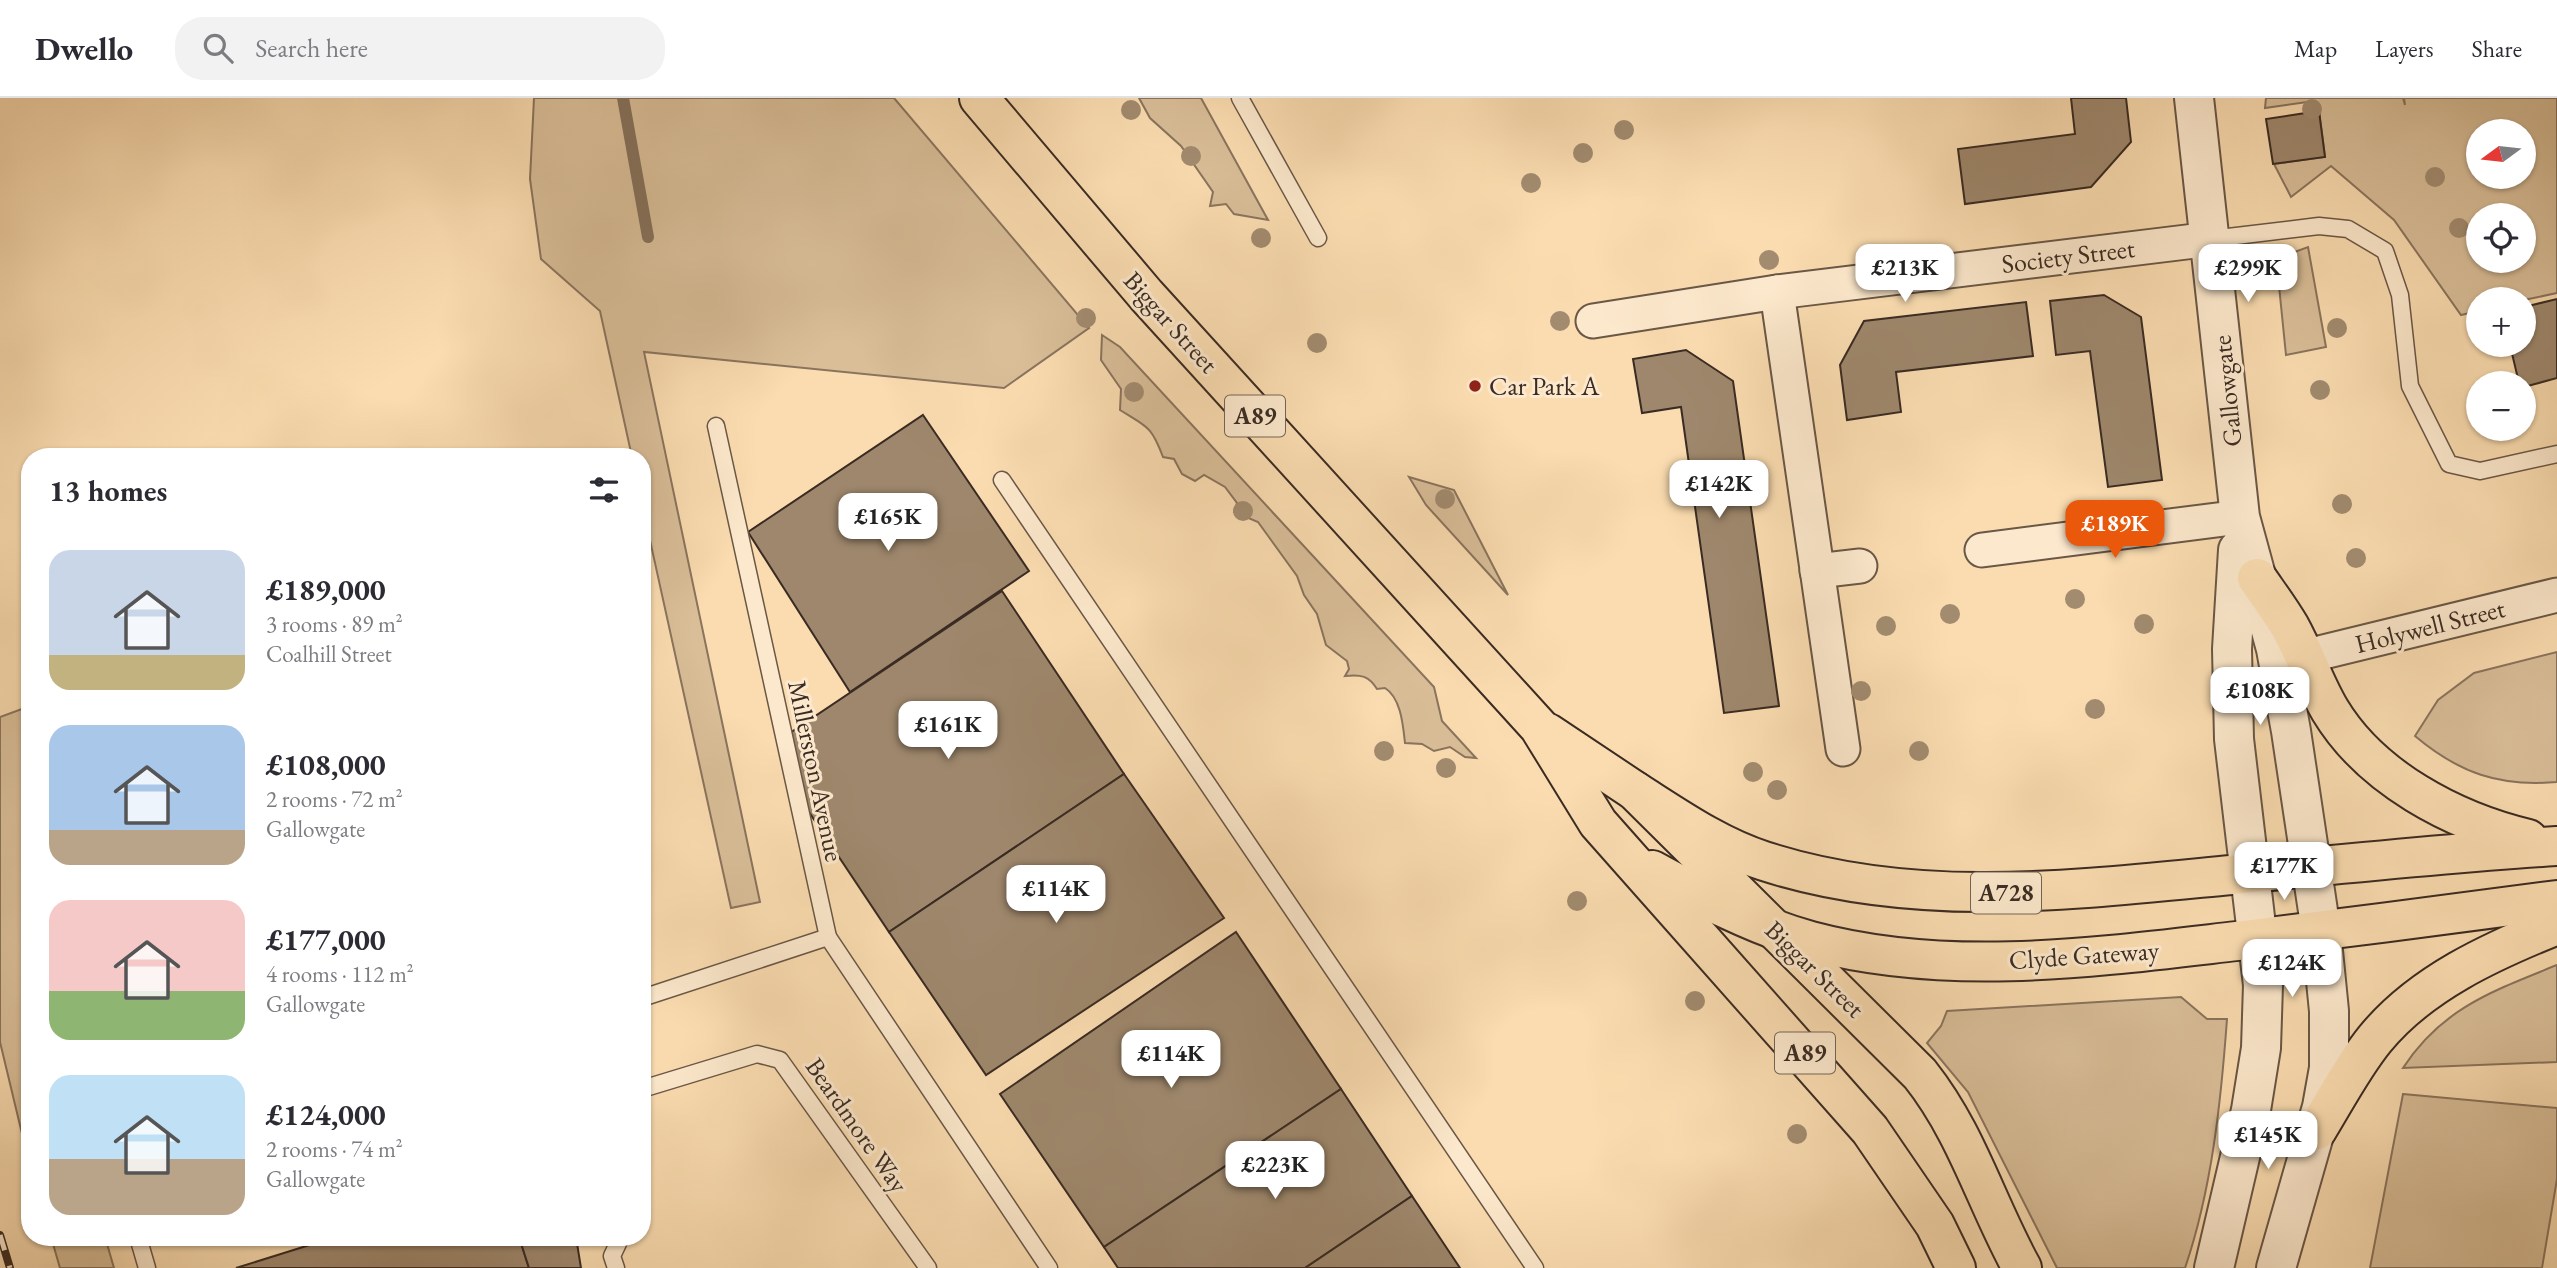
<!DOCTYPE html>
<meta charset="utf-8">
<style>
body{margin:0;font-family:"EB Garamond",serif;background:#f2f2f3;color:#2b2b33;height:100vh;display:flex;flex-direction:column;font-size:26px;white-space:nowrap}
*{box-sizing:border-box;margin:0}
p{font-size:23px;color:#7c7c81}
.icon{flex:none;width:38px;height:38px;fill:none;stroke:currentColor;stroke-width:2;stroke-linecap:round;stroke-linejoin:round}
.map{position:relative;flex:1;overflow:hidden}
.drawer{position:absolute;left:21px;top:350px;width:630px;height:798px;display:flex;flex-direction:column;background:#fff;border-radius:28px;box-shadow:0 2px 5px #0004}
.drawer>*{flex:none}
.needle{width:46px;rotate:255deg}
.tools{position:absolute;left:2466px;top:21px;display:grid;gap:14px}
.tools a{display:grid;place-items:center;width:70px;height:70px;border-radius:50%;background:#fff;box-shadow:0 2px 5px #0004;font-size:35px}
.price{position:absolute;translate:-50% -60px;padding:0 16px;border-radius:14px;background:#fff;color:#222;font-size:23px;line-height:46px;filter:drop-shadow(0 2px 4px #0008)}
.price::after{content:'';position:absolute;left:50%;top:42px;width:21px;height:16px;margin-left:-10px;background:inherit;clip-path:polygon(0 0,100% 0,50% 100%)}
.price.on{background:#ea580c;color:#fff}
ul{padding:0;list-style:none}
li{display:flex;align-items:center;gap:21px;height:175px;padding:0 28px}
li span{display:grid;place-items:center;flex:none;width:196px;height:140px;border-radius:21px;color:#555}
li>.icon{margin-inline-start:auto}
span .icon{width:84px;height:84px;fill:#fffc;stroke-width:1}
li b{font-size:30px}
h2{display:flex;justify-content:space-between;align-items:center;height:84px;padding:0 28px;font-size:30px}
header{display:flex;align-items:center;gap:42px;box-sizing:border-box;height:98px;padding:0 35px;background:#fff;border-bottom:2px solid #e1e1e2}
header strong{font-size:33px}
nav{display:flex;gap:38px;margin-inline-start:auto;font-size:24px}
.search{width:490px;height:63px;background:#f2f2f3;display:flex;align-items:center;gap:18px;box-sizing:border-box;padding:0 24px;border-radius:28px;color:#7c7c81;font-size:26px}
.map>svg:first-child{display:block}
.green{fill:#d9be98;stroke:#8a745e;stroke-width:2;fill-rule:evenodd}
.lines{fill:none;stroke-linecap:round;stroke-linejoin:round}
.stream{stroke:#86715b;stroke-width:12}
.building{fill:#9e876c;stroke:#3a2b23;stroke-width:2}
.service-casing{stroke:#6a5746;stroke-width:19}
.minor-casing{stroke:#6a5746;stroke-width:37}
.tertiary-casing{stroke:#6a5746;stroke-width:42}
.primary-casing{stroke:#3a2b23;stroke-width:42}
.service{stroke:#fce8cc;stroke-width:16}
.minor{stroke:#fce8cc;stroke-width:33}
.tertiary{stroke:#fce8cc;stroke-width:38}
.primary{stroke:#fadcb0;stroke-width:38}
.rail-casing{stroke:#3a2b23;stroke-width:8}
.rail{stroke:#fce8cc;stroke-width:5;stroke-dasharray:16;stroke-linecap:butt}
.tree{fill:#a28b6f}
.poi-dot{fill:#8f2418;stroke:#fce8cc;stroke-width:2.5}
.labels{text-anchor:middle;stroke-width:6;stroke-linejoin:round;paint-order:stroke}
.shield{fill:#fce8cc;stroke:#746456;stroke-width:2}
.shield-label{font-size:24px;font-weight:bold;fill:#3a2b23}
.street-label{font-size:26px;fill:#3a2b23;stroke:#fce8cc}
.poi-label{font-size:26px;fill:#3a2b23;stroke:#fce8cc;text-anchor:start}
</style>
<header>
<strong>Dwello</strong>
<div class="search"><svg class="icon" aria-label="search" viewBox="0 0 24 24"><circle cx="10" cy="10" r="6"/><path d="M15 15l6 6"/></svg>Search here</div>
<nav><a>Map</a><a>Layers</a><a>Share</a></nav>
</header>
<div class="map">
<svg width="2557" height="1170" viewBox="0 0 2557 1170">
<rect width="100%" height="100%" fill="#fadcb0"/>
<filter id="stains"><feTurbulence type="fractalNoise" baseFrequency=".00286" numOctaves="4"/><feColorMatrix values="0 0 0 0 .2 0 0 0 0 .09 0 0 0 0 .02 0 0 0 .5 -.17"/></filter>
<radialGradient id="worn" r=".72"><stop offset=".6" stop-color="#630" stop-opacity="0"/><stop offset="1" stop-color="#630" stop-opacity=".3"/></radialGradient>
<g class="green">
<polygon points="534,0 894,0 1089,230 1004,290 644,254 760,804 731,810 642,406 642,359 632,359 600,213 541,161 530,81"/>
<polygon points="1139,0 1201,0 1268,122 1234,116 1226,106 1210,108 1213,94 1181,48 1150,20"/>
<path d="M 2266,0 L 2403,0 L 2405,7 L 2404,0 L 2557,0 L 2557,195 L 2524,202 L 2478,201 L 2478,213 L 2461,217 L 2394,122 L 2331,68 L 2291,99 L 2274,66 L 2325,59 L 2319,13 L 2314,3 L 2265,10 ZM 2478,33 L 2524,33 L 2524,79 L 2478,79 ZM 2478,117 L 2524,117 L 2524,163 L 2478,163 Z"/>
<polygon points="2308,149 2326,249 2286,257 2278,178 2289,156"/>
<path d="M 1102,237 L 1120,249 L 1434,589 L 1442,623 L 1476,660 L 1465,659 L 1450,649 L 1434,653 L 1422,646 L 1405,645 C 1403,627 1401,600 1385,590 L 1377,591 C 1369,578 1361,576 1345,578 L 1349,571 L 1347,563 L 1326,547 L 1317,516 L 1304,497 L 1297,478 L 1258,424 L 1234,414 L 1237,405 L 1225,389 L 1204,377 L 1195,383 L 1182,376 L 1174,361 L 1163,359 C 1151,327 1147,329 1120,312 L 1121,291 L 1101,262 Z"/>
<polygon points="1409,379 1454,392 1508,497 1426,407"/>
<path d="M 2557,554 L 2557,684 C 2499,689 2459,675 2415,638 L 2438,602 L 2474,575 Z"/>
<polygon points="30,608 30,1069 0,944 0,619"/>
<path d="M 2557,867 L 2557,964 L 2403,970 C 2442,910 2493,893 2557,867 Z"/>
<path d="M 2181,899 L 2207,921 L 2227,921 C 2221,1003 2212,1091 2185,1170 L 2057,1170 L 1968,994 L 1927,945 L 1941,928 L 1947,913 Z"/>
<polygon points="2403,996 2557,1010 2557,1081 2542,1170 2370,1170"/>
<polygon points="51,1139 105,1139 114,1170 60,1170"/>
</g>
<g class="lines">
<polyline class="stream" points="623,0 648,139"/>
</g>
<g class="building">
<polygon points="2071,0 2126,0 2131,44 2091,89 1965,106 1958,51 2075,36"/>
<polygon points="2319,13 2325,59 2273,66 2266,21"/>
<polygon points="2104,197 2141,219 2162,382 2108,389 2090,253 2056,257 2050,203"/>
<polygon points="2557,201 2557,280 2524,289 2524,285 2519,285 2510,247 2524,247 2524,209"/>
<polygon points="2026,204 2033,258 1896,274 1901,314 1847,322 1840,267 1864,223"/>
<polygon points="1686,252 1733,283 1779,608 1724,615 1681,309 1642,315 1633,261"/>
<polygon points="923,317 1029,473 850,594 748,434"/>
<polygon points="1002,493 1124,676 889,834 805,708 790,635"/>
<polygon points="1124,676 1224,820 986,977 889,834"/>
<polygon points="1236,834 1341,991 1104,1149 1000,996"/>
<polygon points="1341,991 1412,1098 1305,1170 1118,1170 1104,1149"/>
<polygon points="1412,1098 1460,1170 1305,1170"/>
<polygon points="335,1139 519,1139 529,1170 236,1170"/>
<polygon points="519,1139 576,1139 581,1170 529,1170"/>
</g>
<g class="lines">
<g class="service-casing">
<g id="service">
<polyline points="1240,0 1318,140"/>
<polyline points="2211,141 2319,128 2348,131 2385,153 2400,197 2410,288 2449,366 2480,373 2557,356"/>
<polyline points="1002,382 1535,1170"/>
<polyline points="828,839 1049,1170"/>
<polyline points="642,900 828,839 716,328"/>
<polyline points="642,991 757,956 780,962 928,1170"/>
<polyline points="138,1139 147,1170"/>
<polyline points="616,1170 612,1158 621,1139"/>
</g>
</g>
<g class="minor-casing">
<g id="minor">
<polyline points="1777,194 1843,651"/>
<polyline points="1593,223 1777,194 2211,141"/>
<polyline points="1982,452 2240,419"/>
<polyline points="1817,473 1860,468"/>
<polyline points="2303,559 2557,497"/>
</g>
</g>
<g class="tertiary-casing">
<g id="tertiary">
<polyline points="2194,0 2240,419 2276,551 2291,633 2321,833 2329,913 2329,970 2322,1009 2276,1170"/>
<polyline points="2214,1170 2251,1012 2261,950 2263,887 2234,641 2232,551 2238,452"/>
</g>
</g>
<g class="primary-casing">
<g id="primary">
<polyline points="979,0 1146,197 1539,629 1598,725 1870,1032 1935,1127 1956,1170"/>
<path d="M 2257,480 C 2268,496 2280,512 2290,529 C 2305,556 2314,585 2330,612 C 2371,680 2453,723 2528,741"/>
<path d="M 1548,635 L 1635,693 L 1920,976 C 1967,1035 1986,1105 2022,1170"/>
<path d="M 1635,693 C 1676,719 1717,748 1764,763 C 1916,812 2075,792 2231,777 C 2339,766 2448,755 2557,748"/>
<path d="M 1652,772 C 1703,800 1755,828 1811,843 C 1949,880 2098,859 2237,843 C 2344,830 2450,816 2557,802"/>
<path d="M 2317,1032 C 2336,1001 2353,968 2375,941 C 2421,885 2492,853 2557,827"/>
</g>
</g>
<use href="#service" class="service"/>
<use href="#minor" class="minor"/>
<use href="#tertiary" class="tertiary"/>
<use href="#primary" class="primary"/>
<g class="rail-casing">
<polyline id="rail" points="0,1137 10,1170"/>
</g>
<use href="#rail" class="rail"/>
</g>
<g class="tree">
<circle cx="2312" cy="11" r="10"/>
<circle cx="1131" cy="12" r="10"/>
<circle cx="1624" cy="32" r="10"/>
<circle cx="1583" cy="55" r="10"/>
<circle cx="1191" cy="58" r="10"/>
<circle cx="2435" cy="79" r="10"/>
<circle cx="1531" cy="85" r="10"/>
<circle cx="2459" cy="130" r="10"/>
<circle cx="1261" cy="140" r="10"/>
<circle cx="1769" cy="162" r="10"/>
<circle cx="1086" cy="220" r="10"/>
<circle cx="1560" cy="223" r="10"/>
<circle cx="2337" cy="230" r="10"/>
<circle cx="1317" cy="245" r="10"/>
<circle cx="2320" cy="292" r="10"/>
<circle cx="1134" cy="294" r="10"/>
<circle cx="1445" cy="401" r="10"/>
<circle cx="2342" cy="406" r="10"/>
<circle cx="1243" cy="413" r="10"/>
<circle cx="2356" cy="460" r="10"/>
<circle cx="2075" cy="501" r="10"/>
<circle cx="1950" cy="516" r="10"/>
<circle cx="2144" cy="526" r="10"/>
<circle cx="1886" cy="528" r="10"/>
<circle cx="1861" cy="593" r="10"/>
<circle cx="2095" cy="611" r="10"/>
<circle cx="1384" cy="653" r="10"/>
<circle cx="1919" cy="653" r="10"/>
<circle cx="1446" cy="670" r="10"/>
<circle cx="1753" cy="674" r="10"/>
<circle cx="1777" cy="692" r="10"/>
<circle cx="1577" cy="803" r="10"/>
<circle cx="1695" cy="903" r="10"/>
<circle cx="1797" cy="1036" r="10"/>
</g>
<circle class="poi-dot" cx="1475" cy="288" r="7"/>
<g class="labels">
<g class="shield">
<rect x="1225" y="297.5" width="60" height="41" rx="5"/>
<rect x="1971" y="774.5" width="70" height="41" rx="5"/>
<rect x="1775" y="934.5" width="60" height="41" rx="5"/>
</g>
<g class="shield-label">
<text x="1255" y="326">A89</text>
<text x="2006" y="803">A728</text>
<text x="1805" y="963">A89</text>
</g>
<g class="street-label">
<text transform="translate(2068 158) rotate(-7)" y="9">Society Street</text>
<text transform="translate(1171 224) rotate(48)" y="9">Biggar Street</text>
<text transform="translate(2227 293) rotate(-96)" y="9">Gallowgate</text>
<text transform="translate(2430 528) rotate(-14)" y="9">Holywell Street</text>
<text transform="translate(816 673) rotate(78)" y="9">Millerston Avenue</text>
<text transform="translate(2084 857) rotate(-4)" y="9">Clyde Gateway</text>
<text transform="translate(1815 871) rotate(44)" y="9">Biggar Street</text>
<text transform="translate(857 1027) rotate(55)" y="9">Beardmore Way</text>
</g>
<g class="poi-label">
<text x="1489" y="297">Car Park A</text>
</g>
</g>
<rect width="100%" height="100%" filter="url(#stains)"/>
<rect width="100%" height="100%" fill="url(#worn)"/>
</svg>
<div class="tools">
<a><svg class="needle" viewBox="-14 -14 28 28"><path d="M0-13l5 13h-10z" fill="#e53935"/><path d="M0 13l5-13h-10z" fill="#7c7c81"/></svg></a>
<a><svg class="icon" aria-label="locate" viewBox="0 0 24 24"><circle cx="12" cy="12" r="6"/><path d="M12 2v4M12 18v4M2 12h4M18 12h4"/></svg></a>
<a>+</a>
<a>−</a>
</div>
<b class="price" style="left:1905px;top:206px">£213K</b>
<b class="price" style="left:2248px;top:206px">£299K</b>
<b class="price" style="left:1719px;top:422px">£142K</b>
<b class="price" style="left:888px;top:455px">£165K</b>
<b class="price on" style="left:2115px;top:462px">£189K</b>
<b class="price" style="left:2260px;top:629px">£108K</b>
<b class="price" style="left:948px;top:663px">£161K</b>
<b class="price" style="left:2284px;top:804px">£177K</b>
<b class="price" style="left:1056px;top:827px">£114K</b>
<b class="price" style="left:2292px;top:901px">£124K</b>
<b class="price" style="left:1171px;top:992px">£114K</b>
<b class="price" style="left:2268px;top:1073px">£145K</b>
<b class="price" style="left:1275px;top:1103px">£223K</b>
<section class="drawer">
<h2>13 homes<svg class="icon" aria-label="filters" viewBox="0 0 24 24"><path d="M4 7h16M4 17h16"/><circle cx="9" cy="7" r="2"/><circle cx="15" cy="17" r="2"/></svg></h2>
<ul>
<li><span style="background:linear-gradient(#c9d6e8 75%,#c2b280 0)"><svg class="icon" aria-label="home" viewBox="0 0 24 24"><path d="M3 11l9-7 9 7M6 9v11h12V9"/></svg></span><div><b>£189,000</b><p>3 rooms · 89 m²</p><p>Coalhill Street</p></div></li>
<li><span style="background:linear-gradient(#a9c7e8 75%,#b9a48a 0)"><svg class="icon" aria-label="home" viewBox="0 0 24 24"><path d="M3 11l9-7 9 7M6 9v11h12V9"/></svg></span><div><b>£108,000</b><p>2 rooms · 72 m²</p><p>Gallowgate</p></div></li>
<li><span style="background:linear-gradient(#f6c9c9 65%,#8fb573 0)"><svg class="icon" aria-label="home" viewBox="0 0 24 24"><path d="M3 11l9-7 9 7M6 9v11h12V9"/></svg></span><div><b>£177,000</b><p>4 rooms · 112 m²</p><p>Gallowgate</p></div></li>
<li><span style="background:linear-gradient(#bfe0f5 60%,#b9a48a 0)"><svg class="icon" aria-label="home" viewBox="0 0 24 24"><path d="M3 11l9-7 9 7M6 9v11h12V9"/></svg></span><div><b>£124,000</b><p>2 rooms · 74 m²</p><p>Gallowgate</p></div></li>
</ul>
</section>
</div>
